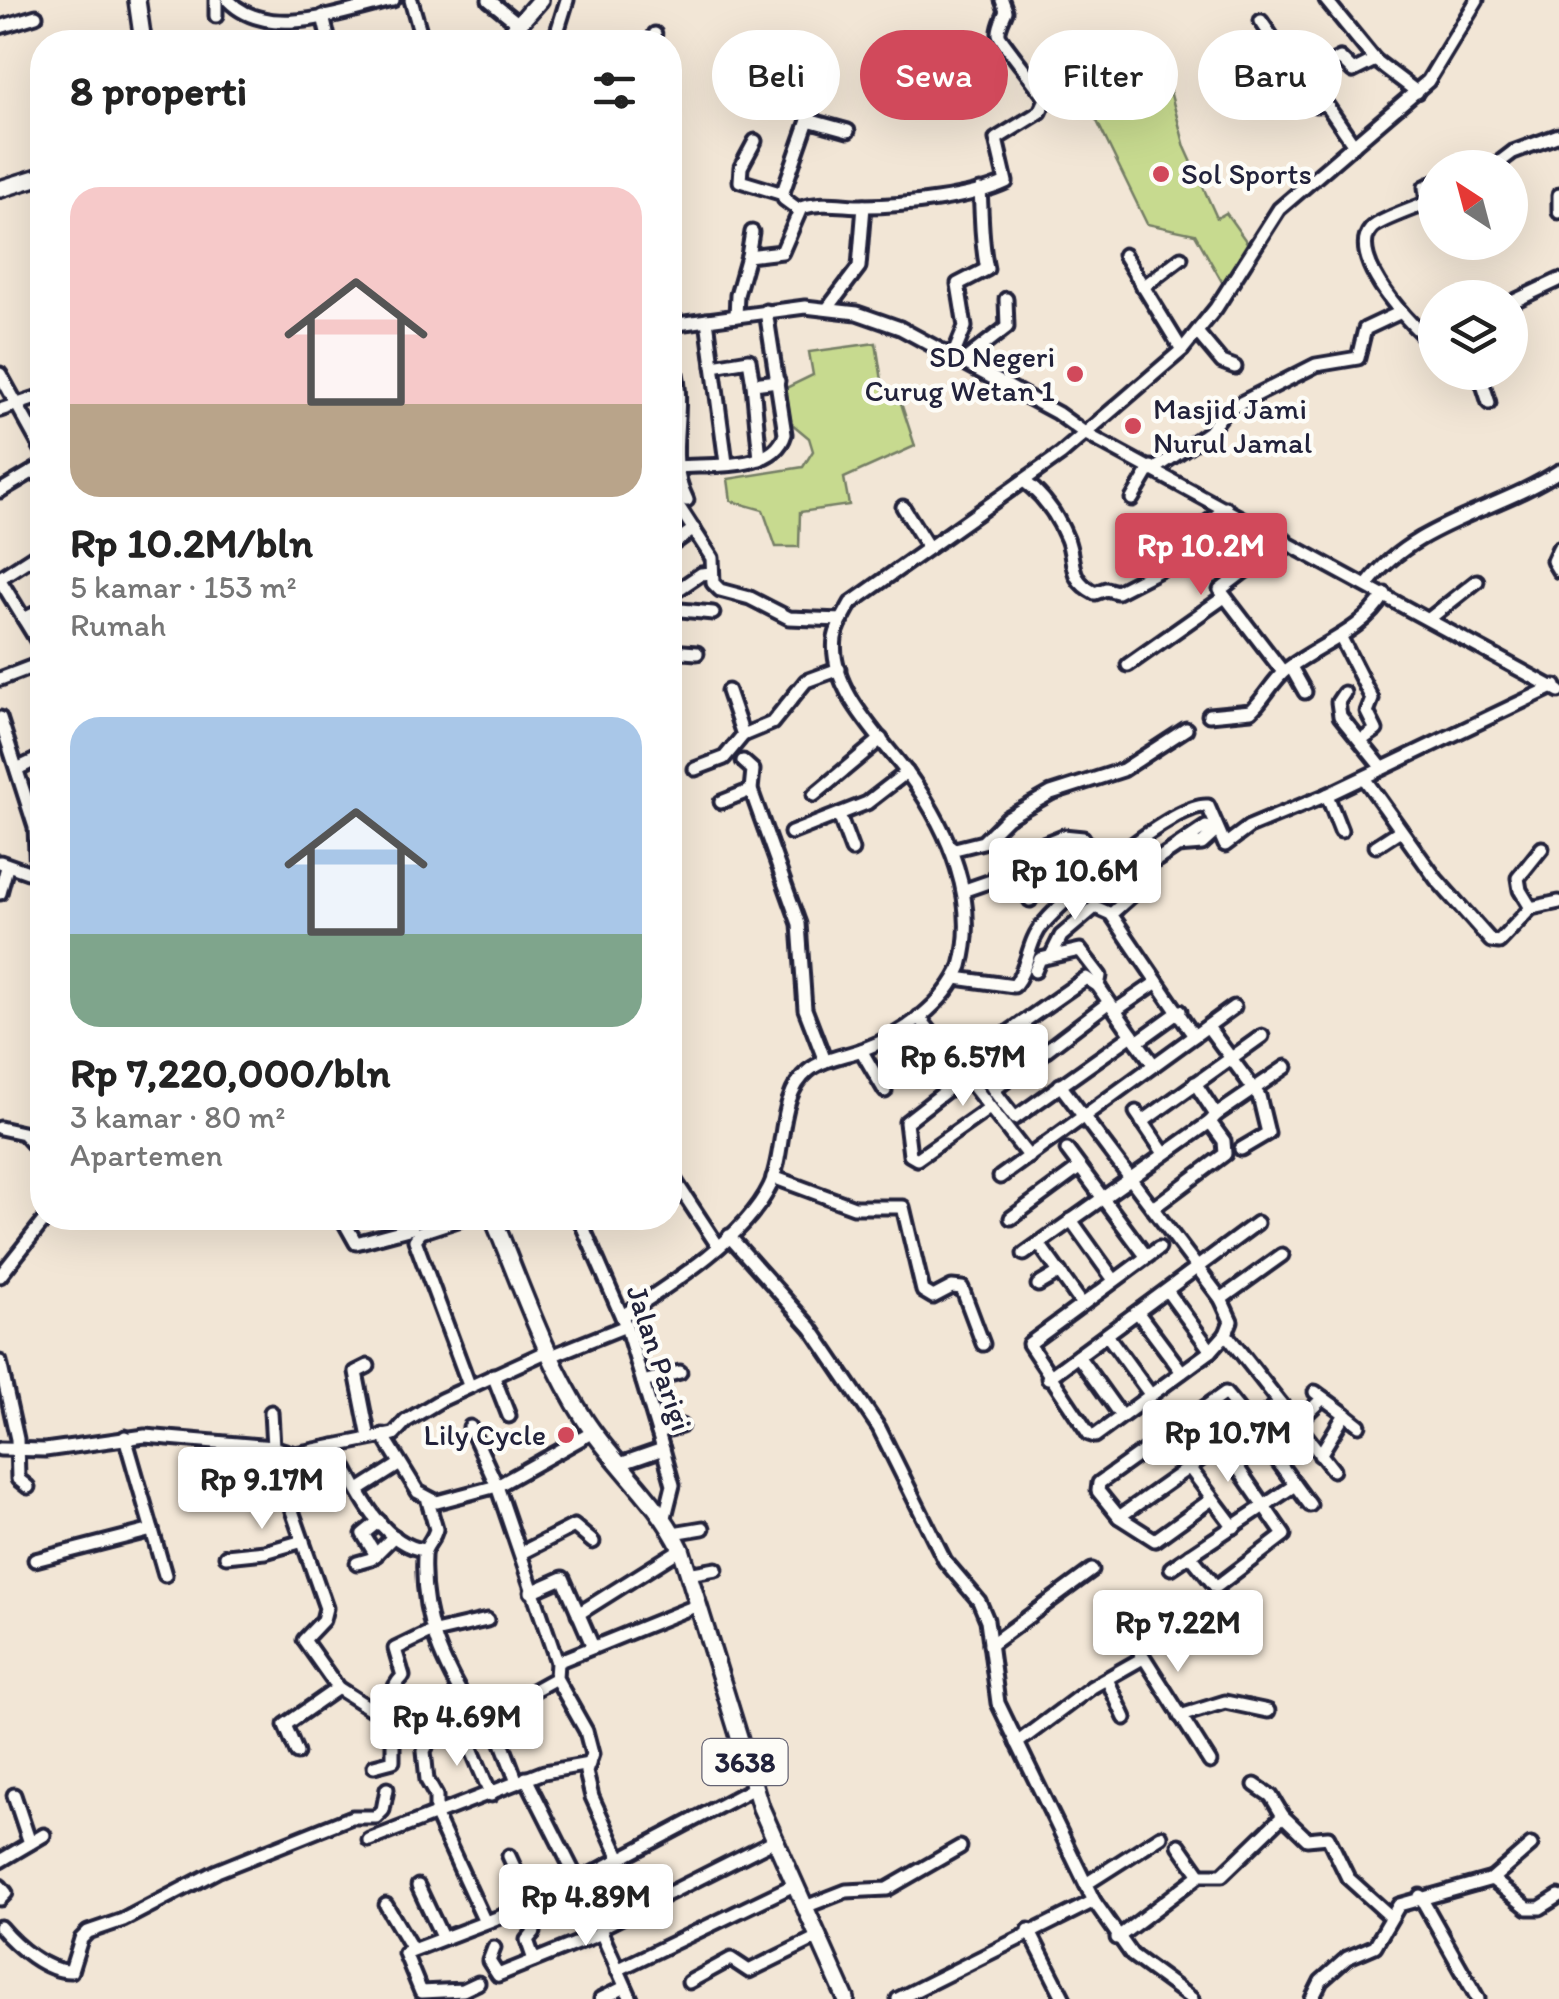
<!DOCTYPE html>
<html lang="id">
<meta charset="utf-8">
<style>
body{margin:0;font-family:Itim,sans-serif;background:#f2f2f2;color:#222;height:100vh;display:flex;flex-direction:column;font-size:38px;white-space:nowrap}
*{box-sizing:border-box;margin:0}
p{font-size:32px;color:#767676}
.icon{flex:none;width:55px;height:55px;fill:none;stroke:currentColor;stroke-width:2;stroke-linecap:round;stroke-linejoin:round}
.map{position:relative;flex:1;overflow:hidden}
.sheet{position:absolute;left:30px;top:30px;width:652px;height:1200px;display:flex;flex-direction:column;background:#fff;border-radius:40px;box-shadow:0 10px 40px #0002}
.sheet>*{flex:none}
.top-card{position:absolute;left:712px;top:30px;width:695px;height:90px;display:flex;gap:20px}
.needle{width:65px;rotate:324deg}
.buttons{position:absolute;left:1418px;top:150px;display:grid;gap:20px}
.buttons a{display:grid;place-items:center;width:110px;height:110px;border-radius:50%;background:#fff;box-shadow:0 10px 40px #0002;font-size:50px}
.price{position:absolute;translate:-50% -85px;padding:0 22px;border-radius:10px;background:#fff;color:#222;font-size:32px;line-height:65px;filter:drop-shadow(0 2px 5px #0008)}
.price::after{content:'';position:absolute;left:50%;top:60px;width:30px;height:22px;margin-left:-15px;background:inherit;clip-path:polygon(0 0,100% 0,50% 100%)}
.price.active{background:#d1495b;color:#fff}
ul{padding:0;list-style:none}
li{display:grid;align-content:center;gap:20px;height:530px;padding:0 40px}
li span{display:grid;place-items:center;height:310px;border-radius:30px;color:#555}
li>.icon{margin-inline-start:auto}
span .icon{width:180px;height:180px;fill:#fffc;stroke-width:1}
li b{font-size:42px}
h2{display:flex;justify-content:space-between;align-items:center;height:120px;padding:0 40px;font-size:42px}
.pill{padding:0 35px;border-radius:45px;background:#fff;box-shadow:0 10px 40px #0002;font-size:35px;line-height:90px}
.pill.active{background:#d1495b;color:#fff}
.map>svg:first-child{display:block}
.green{fill:#c7da8f;stroke:#747e65;stroke-width:2.5}
.lines{fill:none;stroke-linecap:round;stroke-linejoin:round}
.minor-casing{stroke:#22223b;stroke-width:19}
.major-casing{stroke:#22223b;stroke-width:22}
.minor{stroke:#fdfcf7;stroke-width:11}
.major{stroke:#fdfcf7;stroke-width:15}
.poi-dot{fill:#d1495b;stroke:#fdfcf7;stroke-width:4}
.labels{text-anchor:middle;stroke-width:9;stroke-linejoin:round;paint-order:stroke}
.shield{fill:#fdfcf7;stroke:#646373;stroke-width:2.5}
.shield-label{font-size:28px;font-weight:bold;fill:#22223b}
.poi-label{font-size:30px;fill:#22223b;stroke:#fdfcf7;text-anchor:start}
.street-label{font-size:30px;fill:#22223b;stroke:#fdfcf7}
</style>
<div class="map">
<svg width="1559" height="1999" viewBox="0 0 1559 1999">
<rect width="100%" height="100%" fill="#f2e6d6"/>
<filter id="ink" filterUnits="userSpaceOnUse"><feTurbulence type="fractalNoise" baseFrequency=".01" numOctaves="2"/><feDisplacementMap in="SourceGraphic" scale="20" xChannelSelector="R" yChannelSelector="G"/><feConvolveMatrix kernelMatrix="1 2 1 2 8 2 1 2 1" color-interpolation-filters="sRGB"/></filter>
<g filter="url(#ink)">
<g class="green">
<polygon points="1165,72 1185,147 1217,218 1226,213 1251,248 1225,287 1195,234 1147,224 1093,113"/>
<polygon points="876,343 884,393 890,401 901,403 915,446 844,478 849,505 800,512 799,547 776,547 763,510 731,501 728,479 803,467 813,451 809,438 791,423 786,388 813,375 809,352"/>
</g>
<g class="lines">
<g class="minor-casing">
<g id="minor">
<polyline points="216,0 216,16"/>
<path d="M 228,0 C 268,42 344,11 393,0"/>
<polyline points="411,0 423,42"/>
<polyline points="489,0 520,25"/>
<polyline points="1326,0 1375,60 1417,92"/>
<polyline points="323,16 329,42"/>
<polyline points="1261,21 1300,79 1340,58 1353,71 1375,60"/>
<polyline points="0,27 36,16"/>
<polyline points="554,42 567,0"/>
<polyline points="653,42 655,34"/>
<polyline points="1300,79 1316,105 1326,104 1354,145"/>
<polyline points="1046,99 1089,72"/>
<polyline points="808,120 848,131"/>
<polyline points="755,141 741,167 740,181 783,194"/>
<polyline points="1492,168 1513,152 1559,135"/>
<path d="M 1435,182 L 1425,187 L 1427,203 C 1416,208 1377,221 1371,229 C 1346,258 1413,329 1435,345"/>
<polyline points="1559,195 1559,212"/>
<polyline points="1510,206 1513,207"/>
<polyline points="799,210 784,199 783,192 812,109"/>
<polyline points="1124,255 1182,350"/>
<polyline points="748,256 752,232"/>
<polyline points="1143,287 1181,258"/>
<polyline points="1510,303 1559,280"/>
<polyline points="828,308 859,267 864,206"/>
<path d="M 736,316 L 737,295 L 748,256 L 782,252 L 801,208 C 823,201 842,206 864,206 C 903,206 972,198 1006,182 L 996,139 L 1040,112 L 1046,99 C 1039,87 999,39 999,34 C 998,27 1004,17 1006,11 L 1002,0"/>
<polyline points="707,320 726,463"/>
<polyline points="670,325 805,307 857,313 900,328 1057,413 1086,434 1559,691"/>
<polyline points="1197,332 1222,362 1235,367"/>
<path d="M 670,355 C 692,404 662,451 687,500"/>
<path d="M 953,356 L 965,327 L 958,284 L 987,269 C 981,242 982,219 980,190"/>
<polyline points="962,362 1007,327 1006,299"/>
<polyline points="713,366 749,360 753,384"/>
<polyline points="1479,372 1489,403"/>
<polyline points="0,374 42,450"/>
<polyline points="0,410 42,396"/>
<polyline points="760,459 753,384 778,381"/>
<path d="M 676,467 C 710,464 774,472 785,434 L 766,311"/>
<polyline points="1155,469 1209,432 1225,411 1316,365 1358,358 1365,329 1401,312"/>
<path d="M 1024,481 C 1043,495 1058,517 1067,539 C 1076,562 1067,579 1095,593 L 1106,589 L 1117,592 L 1177,561 L 1199,529 L 1226,508"/>
<polyline points="0,491 42,466"/>
<polyline points="670,493 712,558 713,583 720,590 750,598 789,618 842,620"/>
<polyline points="1132,499 1151,467"/>
<polyline points="903,507 928,547"/>
<polyline points="670,546 694,529"/>
<polyline points="1559,548 1553,561 1559,571"/>
<polyline points="0,578 42,551"/>
<polyline points="0,580 38,642"/>
<path d="M 1367,585 C 1413,523 1498,511 1559,471"/>
<polyline points="670,595 701,574 712,573"/>
<polyline points="670,609 713,613"/>
<polyline points="24,619 42,610"/>
<polyline points="1429,619 1477,581"/>
<polyline points="1341,638 1372,699 1367,712 1376,730 1363,739"/>
<polyline points="670,651 697,653"/>
<polyline points="1128,665 1223,598"/>
<polyline points="1291,667 1305,692"/>
<polyline points="1283,672 1220,590 1285,540"/>
<polyline points="0,679 42,663"/>
<polyline points="728,691 743,735 772,723 806,681 839,669"/>
<polyline points="1344,693 1338,702 1340,716 1382,768"/>
<path d="M 1209,715 L 1251,711 C 1265,698 1273,680 1287,669 C 1321,643 1361,633 1385,594"/>
<polyline points="0,718 35,827 37,876"/>
<polyline points="743,761 753,770 751,790 799,924 805,1009 825,1061"/>
<polyline points="17,769 42,757"/>
<polyline points="695,769 724,758 743,735"/>
<polyline points="1364,778 1436,879 1491,941 1499,942 1531,908 1559,902"/>
<polyline points="814,795 881,739"/>
<polyline points="1327,795 1341,831"/>
<polyline points="721,802 751,790"/>
<polyline points="839,815 852,850"/>
<polyline points="791,833 867,803 907,772"/>
<polyline points="1376,846 1399,831"/>
<polyline points="951,850 983,842 1007,818 1051,793 1123,770 1186,729"/>
<polyline points="1011,857 1030,900"/>
<polyline points="0,862 42,877"/>
<polyline points="965,890 994,880 1001,861 1063,836 1083,838 1100,873"/>
<polyline points="0,893 7,867"/>
<polyline points="1531,908 1520,890 1518,878 1542,848"/>
<polyline points="1111,914 1139,889 1134,875 1206,827 1210,828 1213,834 1202,844 1177,846"/>
<polyline points="1052,954 1061,936 1095,907 1111,914 1194,1036"/>
<polyline points="1035,971 1040,959 1080,950 1100,976 1098,986"/>
<path d="M 956,978 L 1014,986 C 1029,968 1027,941 1044,923 C 1068,895 1174,802 1208,806 L 1225,845 L 1249,827 L 1327,795 L 1555,686"/>
<path d="M 1086,978 L 1098,986 L 1132,1035 L 1015,1118 C 1001,1100 978,1075 982,1051 Z"/>
<polyline points="1119,1008 1157,982"/>
<polyline points="919,1017 1029,1157"/>
<polyline points="1022,1023 1043,1054"/>
<polyline points="1208,1027 1259,1096 1268,1133 1241,1149"/>
<polyline points="1132,1035 1137,1042 1180,1011"/>
<polyline points="1137,1042 1154,1065"/>
<polyline points="861,1050 885,1091"/>
<polyline points="965,1076 906,1122 910,1155 917,1159 988,1109"/>
<polyline points="1060,1085 1221,1299 1231,1321 1226,1334 1333,1470"/>
<polyline points="994,1090 1108,1003"/>
<polyline points="1136,1112 1163,1152"/>
<polyline points="1216,1115 1286,1067"/>
<polyline points="1142,1122 1262,1036"/>
<polyline points="0,1128 23,1133 42,1154"/>
<polyline points="1067,1150 1146,1256"/>
<polyline points="670,1173 718,1246"/>
<polyline points="773,1177 854,1207 903,1207 923,1291 933,1297 952,1287 962,1288 983,1344"/>
<polyline points="1000,1177 1234,1007"/>
<polyline points="1153,1208 1225,1154 1224,1141 1210,1122"/>
<polyline points="342,1218 356,1243 412,1228"/>
<polyline points="464,1218 421,1232 415,1240 469,1385"/>
<polyline points="579,1218 626,1326 663,1449 673,1485 665,1517"/>
<polyline points="1011,1218 1079,1168"/>
<polyline points="1071,1220 1114,1280"/>
<polyline points="729,1236 811,1328 879,1428 945,1561 979,1601 987,1620 998,1703 1094,1901 1132,1955 1192,1999"/>
<polyline points="1039,1244 1082,1304"/>
<polyline points="1159,1248 1029,1344 1089,1434 1095,1436 1211,1351 1226,1334"/>
<polyline points="1024,1254 1210,1122 1216,1115 1195,1083"/>
<polyline points="0,1276 46,1218"/>
<polyline points="1038,1285 1060,1272"/>
<polyline points="1168,1292 1211,1351"/>
<polyline points="1221,1299 1282,1255"/>
<polyline points="1138,1313 1182,1372"/>
<path d="M 622,1316 C 670,1285 745,1238 770,1186 C 786,1152 777,1096 808,1071 C 824,1058 846,1056 864,1049 C 902,1035 945,1004 961,966 C 979,901 949,831 911,778 C 884,740 828,690 835,638 C 837,626 845,614 851,603 L 1061,454 L 1182,350 L 1216,308 L 1279,209 L 1428,81 L 1477,0"/>
<polyline points="1107,1335 1150,1394"/>
<polyline points="551,1356 626,1326"/>
<polyline points="1078,1356 1121,1416"/>
<polyline points="0,1362 17,1439 18,1479 28,1487"/>
<polyline points="368,1366 356,1372 369,1438"/>
<polyline points="493,1375 509,1416"/>
<polyline points="1048,1378 1257,1223"/>
<polyline points="643,1382 680,1372"/>
<polyline points="1315,1392 1345,1414 1320,1455"/>
<path d="M 1280,1403 L 1119,1517 L 1098,1491 L 1099,1483 L 1225,1393 C 1255,1428 1282,1468 1310,1505"/>
<polyline points="271,1412 273,1447"/>
<polyline points="1345,1414 1359,1425"/>
<polyline points="1296,1424 1323,1398"/>
<polyline points="470,1427 497,1486 557,1662 556,1678 491,1714 517,1782"/>
<polyline points="658,1432 681,1426"/>
<polyline points="1164,1434 1234,1527"/>
<polyline points="383,1435 418,1492 437,1502 497,1486 593,1432"/>
<polyline points="125,1437 165,1575"/>
<path d="M 334,1446 C 354,1482 378,1544 424,1550"/>
<polyline points="0,1449 45,1450 145,1436 273,1447 295,1454 394,1434 406,1421 441,1400 548,1351"/>
<polyline points="285,1454 289,1502 326,1608 323,1620 304,1640 338,1688 371,1709 391,1701"/>
<polyline points="620,1464 663,1449"/>
<polyline points="359,1490 400,1464"/>
<path d="M 428,1501 L 436,1529 C 434,1540 424,1546 424,1556 C 421,1620 443,1666 476,1719"/>
<polyline points="1119,1517 1155,1540 1212,1499"/>
<polyline points="673,1533 703,1528"/>
<polyline points="521,1553 574,1526 593,1542"/>
<polyline points="376,1555 363,1534 379,1521"/>
<polyline points="1190,1555 1216,1587 1284,1535 1222,1445"/>
<polyline points="226,1556 265,1552 303,1541"/>
<polyline points="35,1560 152,1530"/>
<polyline points="357,1563 371,1559 394,1536"/>
<polyline points="1171,1568 1295,1485"/>
<polyline points="688,1574 716,1569"/>
<polyline points="531,1592 563,1578 593,1647"/>
<polyline points="1114,1610 1210,1762"/>
<polyline points="578,1614 681,1549"/>
<polyline points="990,1645 1092,1570"/>
<polyline points="557,1662 698,1605"/>
<polyline points="556,1678 586,1731 592,1754 586,1772 592,1797 619,1856"/>
<polyline points="1107,1679 1125,1718"/>
<polyline points="1180,1716 1225,1702 1268,1711"/>
<polyline points="462,1727 491,1795"/>
<polyline points="1017,1743 1092,1687 1143,1658"/>
<polyline points="297,1753 285,1725 338,1688"/>
<path d="M 374,1766 L 393,1761 L 393,1741 L 403,1729 C 398,1706 383,1696 403,1676 L 395,1649 L 426,1634 L 487,1620"/>
<polyline points="526,1778 578,1881 754,1788"/>
<polyline points="1255,1785 1271,1796 1283,1816"/>
<polyline points="14,1795 30,1843"/>
<polyline points="369,1840 544,1772 589,1764"/>
<polyline points="1179,1845 1200,1875"/>
<polyline points="509,1856 531,1904"/>
<polyline points="0,1861 44,1835"/>
<polyline points="1492,1879 1531,1845"/>
<polyline points="1086,1884 1161,1836"/>
<polyline points="0,1886 6,1893 0,1899"/>
<polyline points="418,1886 442,1937"/>
<polyline points="1420,1896 1478,1999"/>
<polyline points="386,1905 412,1949"/>
<polyline points="526,1907 534,1932 527,1940 534,1960"/>
<polyline points="805,1907 846,1891 887,1889 960,1847"/>
<polyline points="484,1920 436,1816 436,1796 427,1780 424,1751 429,1741 491,1714"/>
<path d="M 0,1927 C 16,1946 46,1972 71,1971 L 81,1939 L 88,1932 L 123,1920 L 217,1871 L 352,1817 L 376,1817 L 383,1810 L 387,1789"/>
<polyline points="600,1928 775,1840"/>
<polyline points="1029,1930 1064,1999"/>
<polyline points="1117,1938 1200,1875 1222,1875 1283,1816 1307,1839 1328,1837 1348,1878 1390,1916"/>
<polyline points="494,1948 489,1961 498,1975 602,1933"/>
<polyline points="617,1970 794,1885"/>
<polyline points="689,1982 731,1959 749,1971 818,1937"/>
<polyline points="478,1983 463,1990 421,1992 405,1953 526,1907 578,1881 631,1999"/>
<polyline points="601,1999 625,1987"/>
<polyline points="898,1999 1094,1901"/>
<polyline points="1312,1999 1321,1981 1347,1958 1375,1946 1399,1905 1492,1879 1528,1908 1540,1908 1559,1896"/>
</g>
</g>
<g class="major-casing">
<g id="major">
<polyline points="137,0 143,42"/>
<polyline points="503,42 540,0"/>
<polyline points="0,189 42,176"/>
<path d="M 493,1218 C 521,1285 545,1358 585,1420 C 615,1466 657,1499 681,1549 L 761,1808 L 846,1999"/>
</g>
</g>
<use href="#minor" class="minor"/>
<use href="#major" class="major"/>
</g>
</g>
<g class="poi-dot">
<circle cx="1161" cy="174" r="10"/>
<circle cx="1075" cy="374" r="10"/>
<circle cx="1133" cy="426" r="10"/>
<circle cx="566" cy="1435" r="10"/>
</g>
<g class="labels">
<rect class="shield" x="702.5" y="1739" width="85" height="46" rx="8"/>
<g class="shield-label">
<text x="745" y="1772">3638</text>
</g>
<g class="poi-label">
<text x="1181" y="184">Sol Sports</text>
<text x="1055" y="367" text-anchor="end">SD Negeri<tspan x="1055" dy="34">Curug Wetan 1</tspan></text>
<text x="1153" y="419">Masjid Jami<tspan x="1153" dy="34">Nurul Jamal</tspan></text>
<text x="546" y="1445" text-anchor="end">Lily Cycle</text>
</g>
<g class="street-label">
<text transform="translate(659 1358) rotate(72)" y="10">Jalan Parigi</text>
</g>
</g>
</svg>
<div class="buttons">
<a><svg class="needle" viewBox="-14 -14 28 28"><path d="M0-13l5 13h-10z" fill="#e53935"/><path d="M0 13l5-13h-10z" fill="#767676"/></svg></a>
<a><svg class="icon" aria-label="layers" viewBox="0 0 24 24"><path d="M12 4l9 5-9 5-9-5zM3 14l9 5 9-5"/></svg></a>
</div>
<b class="price active" style="left:1201px;top:598px">Rp 10.2M</b>
<b class="price" style="left:1075px;top:923px">Rp 10.6M</b>
<b class="price" style="left:963px;top:1109px">Rp 6.57M</b>
<b class="price" style="left:1228px;top:1485px">Rp 10.7M</b>
<b class="price" style="left:262px;top:1532px">Rp 9.17M</b>
<b class="price" style="left:1178px;top:1675px">Rp 7.22M</b>
<b class="price" style="left:457px;top:1769px">Rp 4.69M</b>
<b class="price" style="left:586px;top:1949px">Rp 4.89M</b>
<div class="top-card">
<a class="pill">Beli</a>
<a class="pill active">Sewa</a>
<a class="pill">Filter</a>
<a class="pill">Baru</a>
</div>
<section class="sheet">
<h2>8 properti<svg class="icon" aria-label="filters" viewBox="0 0 24 24"><path d="M4 7h16M4 17h16"/><circle cx="9" cy="7" r="2"/><circle cx="15" cy="17" r="2"/></svg></h2>
<ul>
<li><span style="background:linear-gradient(#f6c9c9 70%,#b9a48a 0)"><svg class="icon" aria-label="home" viewBox="0 0 24 24"><path d="M3 11l9-7 9 7M6 9v11h12V9"/></svg></span><div><b>Rp 10.2M/bln</b><p>5 kamar · 153 m²</p><p>Rumah</p></div></li>
<li><span style="background:linear-gradient(#a9c7e8 70%,#7fa58c 0)"><svg class="icon" aria-label="home" viewBox="0 0 24 24"><path d="M3 11l9-7 9 7M6 9v11h12V9"/></svg></span><div><b>Rp 7,220,000/bln</b><p>3 kamar · 80 m²</p><p>Apartemen</p></div></li>
</ul>
</section>
</div>
